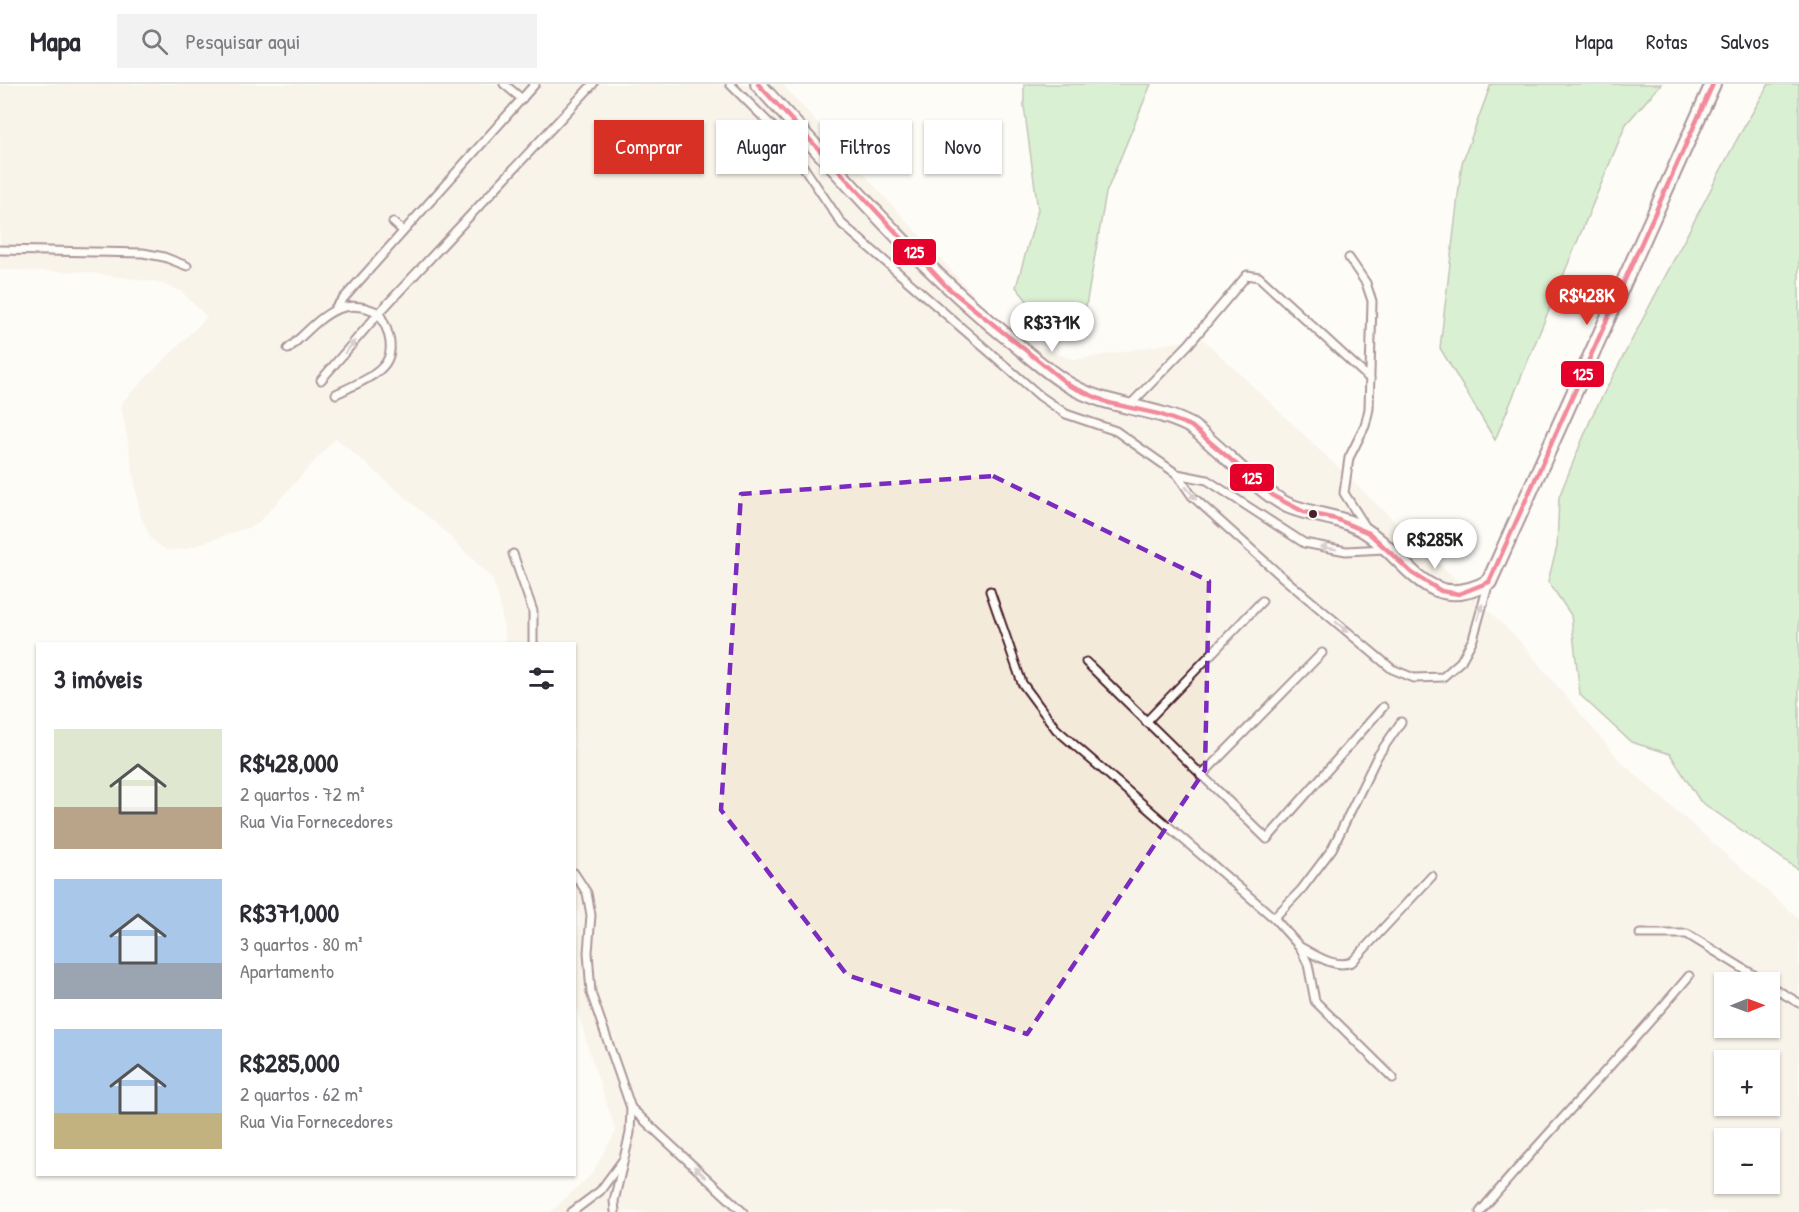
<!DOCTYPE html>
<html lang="pt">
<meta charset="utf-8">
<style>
body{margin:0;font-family:"Patrick Hand",sans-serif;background:#f2f2f3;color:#2b2b33;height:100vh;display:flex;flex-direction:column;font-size:22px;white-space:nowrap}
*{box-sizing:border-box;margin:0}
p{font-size:20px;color:#7c7c81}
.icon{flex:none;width:33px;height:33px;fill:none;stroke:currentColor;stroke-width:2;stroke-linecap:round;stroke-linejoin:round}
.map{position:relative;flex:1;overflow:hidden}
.side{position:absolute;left:36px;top:558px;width:540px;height:534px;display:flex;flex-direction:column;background:#fff;border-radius:0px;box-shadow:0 2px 4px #0004}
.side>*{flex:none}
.guide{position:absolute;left:594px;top:36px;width:570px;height:54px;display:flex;gap:12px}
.needle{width:39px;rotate:89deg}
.tools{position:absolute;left:1714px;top:888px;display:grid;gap:12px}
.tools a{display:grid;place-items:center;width:66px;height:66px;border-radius:0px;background:#fff;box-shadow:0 2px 4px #0004;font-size:30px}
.price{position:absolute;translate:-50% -51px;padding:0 14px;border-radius:21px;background:#fff;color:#222;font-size:20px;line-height:39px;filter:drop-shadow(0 2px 3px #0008)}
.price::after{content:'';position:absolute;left:50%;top:36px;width:18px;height:14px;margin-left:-9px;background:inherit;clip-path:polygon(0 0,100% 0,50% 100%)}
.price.on{background:#d93025;color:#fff}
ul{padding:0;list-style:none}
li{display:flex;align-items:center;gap:18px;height:150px;padding:0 18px}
li span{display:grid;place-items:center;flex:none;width:168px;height:120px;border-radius:0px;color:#555}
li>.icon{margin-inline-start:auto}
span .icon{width:72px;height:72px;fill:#fffc;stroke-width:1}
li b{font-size:26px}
h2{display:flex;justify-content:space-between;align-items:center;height:72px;padding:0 18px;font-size:26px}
.chip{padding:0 21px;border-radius:0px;background:#fff;box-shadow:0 2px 4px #0004;font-size:21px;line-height:54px}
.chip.on{background:#d93025;color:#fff}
header{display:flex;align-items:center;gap:36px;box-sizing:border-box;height:84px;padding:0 30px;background:#fff;border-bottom:2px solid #e1e1e2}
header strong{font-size:28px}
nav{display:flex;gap:33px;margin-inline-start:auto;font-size:21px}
.search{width:420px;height:54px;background:#f2f2f3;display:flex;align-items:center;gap:15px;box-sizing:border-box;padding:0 21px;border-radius:0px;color:#7c7c81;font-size:22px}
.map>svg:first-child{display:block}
.built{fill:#f4ead9;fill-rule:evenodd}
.green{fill:#afe3a6;stroke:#7c8168;stroke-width:1.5}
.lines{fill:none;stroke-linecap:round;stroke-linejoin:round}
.lane-casing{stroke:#4a1f2b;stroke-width:11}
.street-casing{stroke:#4a1f2b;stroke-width:18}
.lane{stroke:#fdfcf7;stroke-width:7}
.street{stroke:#fdfcf7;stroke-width:14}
.bus-1-casing{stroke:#fdfcf7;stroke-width:9}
.bus-1{stroke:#e4002b;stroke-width:4.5}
.oneway{fill:#ac999b}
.marked{fill:none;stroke:#7b2cbf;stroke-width:4.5;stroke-dasharray:12 8;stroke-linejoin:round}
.bus-dot{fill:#4a1f2b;stroke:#fdfcf7;stroke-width:2}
.line-badge{stroke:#fdfcf7;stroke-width:2}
.badge-label{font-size:16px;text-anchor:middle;font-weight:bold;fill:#fff}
</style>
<header>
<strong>Mapa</strong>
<div class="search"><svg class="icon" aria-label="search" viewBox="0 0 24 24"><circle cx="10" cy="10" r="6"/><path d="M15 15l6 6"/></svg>Pesquisar aqui</div>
<nav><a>Mapa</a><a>Rotas</a><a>Salvos</a></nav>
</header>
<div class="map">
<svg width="1799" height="1128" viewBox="0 0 1799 1128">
<rect width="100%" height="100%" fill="#fdfcf7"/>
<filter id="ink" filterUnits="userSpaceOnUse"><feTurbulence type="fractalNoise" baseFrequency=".0167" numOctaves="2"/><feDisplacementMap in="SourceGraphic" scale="12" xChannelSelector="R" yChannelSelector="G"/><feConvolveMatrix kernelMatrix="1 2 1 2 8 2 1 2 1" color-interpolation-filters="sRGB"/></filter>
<g filter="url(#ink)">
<path class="built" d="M 0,0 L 782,0 L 1000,240 L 1037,262 L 1074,276 L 1202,254 L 1515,552 L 1621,678 L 1799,835 L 1799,1128 L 551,1128 L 592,1090 L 616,1047 L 589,967 L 577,924 L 575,900 L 580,833 L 574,816 L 574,560 L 506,559 L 499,514 L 492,494 L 440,443 L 336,354 L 256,441 L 185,465 L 166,466 L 151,455 L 141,433 L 121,319 L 207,233 L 181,207 L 157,198 L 83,188 L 0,186 ZM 1725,898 L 1770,898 L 1770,944 L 1725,944 ZM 1725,976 L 1770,976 L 1770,1022 L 1725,1022 ZM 1725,1054 L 1770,1054 L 1770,1100 L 1725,1100 Z"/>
<g class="green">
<polygon points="1024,0 1151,0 1106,109 1084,233 1041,234 1016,203 1038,126 1024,22"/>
<polygon points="1491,0 1661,0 1626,40 1495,356 1440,264 1462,79"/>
<polygon points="1769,0 1799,0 1799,786 1700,717 1670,670 1631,658 1580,611 1571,531 1548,497 1557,463 1559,413 1592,332 1736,57"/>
</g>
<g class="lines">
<g class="lane-casing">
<g id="lane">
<polyline points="504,0 522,15"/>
<polyline points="730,0 784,54 842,140 1040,312 1066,330 1116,347 1177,390"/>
<polyline points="393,138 403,147"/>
<polyline points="0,166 143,169 164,173 187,182"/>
<polyline points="1349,174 1366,199 1372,217 1369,325 1365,342 1349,374 1344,409 1367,445"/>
<polyline points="335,224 535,0"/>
<path d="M 288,265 C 318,239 337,208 379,229 C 408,280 378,290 336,310"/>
<polyline points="321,296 379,229 593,0"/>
<polyline points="1129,322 1189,260 1247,191 1259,193 1370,295"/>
<polyline points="1385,465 1346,467 1304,459 1207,396 1177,390 1192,412 1281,492 1392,585 1414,594 1443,593 1461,577 1473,555 1489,498"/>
<polyline points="513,470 533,527 533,560"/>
<polyline points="990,507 1022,599 1056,645 1274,834"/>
<polyline points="1086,578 1267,755 1383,623"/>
<polyline points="1146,638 1262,517"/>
<polyline points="1201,692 1322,569"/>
<polyline points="574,789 587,809 591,831 588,868 591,909 631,1024 630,1049 614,1117 615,1128"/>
<polyline points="1640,850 1687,850 1765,898"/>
<path d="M 1300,863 C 1316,871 1334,885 1352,878 L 1432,792"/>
<polyline points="1770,902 1799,919"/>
<polyline points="1393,994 1315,917 1308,880 1300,863 1274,834 1301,806 1332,765 1377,673 1401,638"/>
<polyline points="631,1024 743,1128"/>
<polyline points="572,1128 600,1107 623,1076"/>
<path d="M 1480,1128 C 1548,1047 1621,973 1689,892"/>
</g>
</g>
<g class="street-casing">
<path id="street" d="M 758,0 C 838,87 914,178 1006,252 C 1027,269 1048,289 1071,302 C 1109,324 1153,322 1191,342 C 1221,364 1257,406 1287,421 C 1314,433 1346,432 1370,450 C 1411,480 1430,530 1489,498 L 1713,0"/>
</g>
<use href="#lane" class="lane"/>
<use href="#street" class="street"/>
<g class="bus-1-casing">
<g id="bus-1">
<polyline points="758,0 947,203 1070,302 1109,319 1159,330 1191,342 1275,413 1304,428 1336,435 1369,449 1412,489 1441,507 1459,510 1489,498"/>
<polyline points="1489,498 1713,0"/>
</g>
</g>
<use href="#bus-1" class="bus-1"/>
</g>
<defs><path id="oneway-solid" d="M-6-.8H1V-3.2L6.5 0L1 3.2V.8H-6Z" transform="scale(1.5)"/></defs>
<g class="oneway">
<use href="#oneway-solid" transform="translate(350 263) rotate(-49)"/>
<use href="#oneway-solid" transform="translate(1191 409) rotate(50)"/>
<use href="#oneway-solid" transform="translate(1328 464) rotate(-171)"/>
<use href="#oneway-solid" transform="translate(1480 528) rotate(-74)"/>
<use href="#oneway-solid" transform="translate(1342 543) rotate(40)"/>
<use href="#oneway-solid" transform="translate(700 1088) rotate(-137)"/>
</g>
</g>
<path d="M0 0H1799V1128H0ZM 993,392 L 1209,497 L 1205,686 L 1027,950 L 847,891 L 721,726 L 741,410 Z" fill="#fdfcf7" fill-opacity=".55" fill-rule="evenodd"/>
<path class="marked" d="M 993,392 L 1209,497 L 1205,686 L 1027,950 L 847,891 L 721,726 L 741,410 Z"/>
<circle class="bus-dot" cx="1313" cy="430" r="5"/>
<g class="line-badge">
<rect x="892" y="154" width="45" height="28" rx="6" fill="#e4002b"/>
<rect x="1560" y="276" width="45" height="28" rx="6" fill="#e4002b"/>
<rect x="1229" y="379" width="46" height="29" rx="6" fill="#e4002b"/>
</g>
<g class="badge-label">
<text x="914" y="174">125</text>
<text x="1583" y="296">125</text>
<text x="1252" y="400">125</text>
</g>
</svg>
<div class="tools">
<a><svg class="needle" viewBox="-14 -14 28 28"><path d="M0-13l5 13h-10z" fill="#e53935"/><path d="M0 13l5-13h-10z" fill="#7c7c81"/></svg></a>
<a>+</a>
<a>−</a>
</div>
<b class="price on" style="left:1587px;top:242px">R$428K</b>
<b class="price" style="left:1052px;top:269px">R$371K</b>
<b class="price" style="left:1435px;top:486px">R$285K</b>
<div class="guide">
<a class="chip on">Comprar</a>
<a class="chip">Alugar</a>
<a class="chip">Filtros</a>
<a class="chip">Novo</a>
</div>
<section class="side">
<h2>3 imóveis<svg class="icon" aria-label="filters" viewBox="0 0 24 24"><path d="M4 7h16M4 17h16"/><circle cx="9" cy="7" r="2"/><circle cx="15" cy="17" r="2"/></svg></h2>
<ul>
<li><span style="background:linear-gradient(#dfe7d0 65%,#b9a48a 0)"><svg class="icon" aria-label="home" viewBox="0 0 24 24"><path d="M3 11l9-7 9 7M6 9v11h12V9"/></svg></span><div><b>R$428,000</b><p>2 quartos · 72 m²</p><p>Rua Via Fornecedores</p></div></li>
<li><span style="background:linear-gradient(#a9c7e8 70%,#9aa5b1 0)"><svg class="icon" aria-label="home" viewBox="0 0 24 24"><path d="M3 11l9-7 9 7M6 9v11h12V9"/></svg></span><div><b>R$371,000</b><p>3 quartos · 80 m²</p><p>Apartamento</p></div></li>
<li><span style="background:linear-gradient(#a9c7e8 70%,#c2b280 0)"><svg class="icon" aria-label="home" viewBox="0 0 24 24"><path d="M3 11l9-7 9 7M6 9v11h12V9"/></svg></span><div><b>R$285,000</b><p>2 quartos · 62 m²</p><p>Rua Via Fornecedores</p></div></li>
</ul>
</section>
</div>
